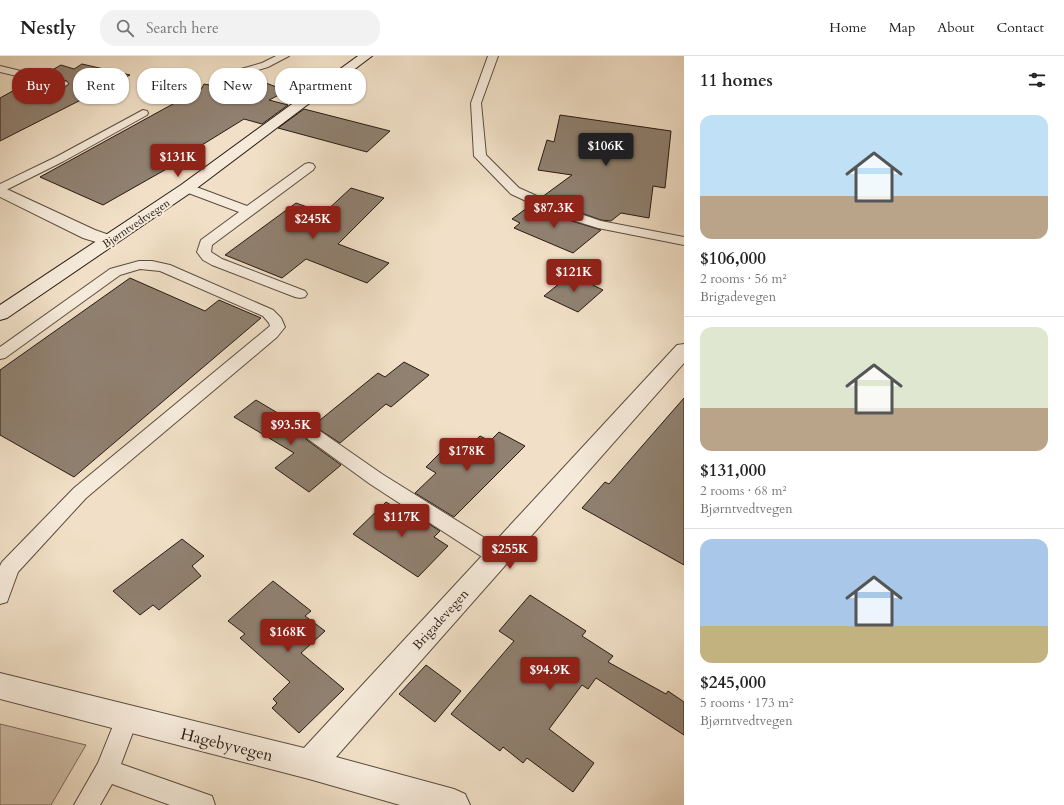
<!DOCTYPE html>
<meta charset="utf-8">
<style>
body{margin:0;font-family:Cardo,serif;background:#f2f2f2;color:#222;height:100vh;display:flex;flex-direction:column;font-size:15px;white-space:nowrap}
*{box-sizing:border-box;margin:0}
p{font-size:13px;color:#767676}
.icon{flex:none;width:22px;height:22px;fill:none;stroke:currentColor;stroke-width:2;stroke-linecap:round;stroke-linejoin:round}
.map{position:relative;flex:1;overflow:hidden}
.details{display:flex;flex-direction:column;background:#fff;width:380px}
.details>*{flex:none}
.hud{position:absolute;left:12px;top:12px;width:380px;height:36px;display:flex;gap:8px}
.price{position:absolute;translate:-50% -34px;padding:0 9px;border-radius:4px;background:#8f2418;color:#fff;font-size:13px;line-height:26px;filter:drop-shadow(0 1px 2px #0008)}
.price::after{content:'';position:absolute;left:50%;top:24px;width:12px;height:9px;margin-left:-6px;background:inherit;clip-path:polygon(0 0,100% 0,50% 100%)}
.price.selected{background:#222;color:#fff}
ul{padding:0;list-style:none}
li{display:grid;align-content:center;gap:8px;height:212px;padding:0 16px}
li+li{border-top:1px solid #e0e0e0}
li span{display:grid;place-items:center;height:124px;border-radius:12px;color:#555}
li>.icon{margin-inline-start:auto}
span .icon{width:72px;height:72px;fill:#fffc;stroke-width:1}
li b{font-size:17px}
h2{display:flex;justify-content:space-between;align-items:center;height:48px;padding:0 16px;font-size:17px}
.tag{padding:0 14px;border-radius:16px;background:#fff;box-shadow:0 1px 3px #0004;font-size:14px;line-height:36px}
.tag.selected{background:#8f2418;color:#fff}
header{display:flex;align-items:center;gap:24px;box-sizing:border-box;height:56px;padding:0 20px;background:#fff;border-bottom:1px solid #e0e0e0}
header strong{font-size:19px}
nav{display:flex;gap:22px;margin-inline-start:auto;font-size:14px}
.search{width:280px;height:36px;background:#f2f2f2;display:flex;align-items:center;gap:10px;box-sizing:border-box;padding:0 14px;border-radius:16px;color:#767676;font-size:15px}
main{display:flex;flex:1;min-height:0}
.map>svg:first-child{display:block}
.green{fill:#cfbea8;stroke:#7b6c5e}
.building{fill:#908171;stroke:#271a13}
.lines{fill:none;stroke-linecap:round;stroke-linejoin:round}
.service-casing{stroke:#5a4c40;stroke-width:2}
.minor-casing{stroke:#5a4c40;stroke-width:2}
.secondary-casing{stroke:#271a13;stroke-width:2}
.service{fill:#f6ebdb;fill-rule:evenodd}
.minor{fill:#f6ebdb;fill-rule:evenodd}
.secondary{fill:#f6ebdb;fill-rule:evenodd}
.labels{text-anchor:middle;stroke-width:4;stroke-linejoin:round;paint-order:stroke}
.far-street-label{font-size:11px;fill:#271a13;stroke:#f6ebdb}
.street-label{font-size:13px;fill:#271a13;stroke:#f6ebdb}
.near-street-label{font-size:16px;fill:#271a13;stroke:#f6ebdb}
</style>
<header>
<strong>Nestly</strong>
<div class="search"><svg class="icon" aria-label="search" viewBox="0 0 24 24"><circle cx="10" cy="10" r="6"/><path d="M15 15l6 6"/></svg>Search here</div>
<nav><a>Home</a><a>Map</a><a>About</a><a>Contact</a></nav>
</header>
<main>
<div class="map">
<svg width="684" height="749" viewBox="0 0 684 749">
<rect width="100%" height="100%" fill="#f1e0c7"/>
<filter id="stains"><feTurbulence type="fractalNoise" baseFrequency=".005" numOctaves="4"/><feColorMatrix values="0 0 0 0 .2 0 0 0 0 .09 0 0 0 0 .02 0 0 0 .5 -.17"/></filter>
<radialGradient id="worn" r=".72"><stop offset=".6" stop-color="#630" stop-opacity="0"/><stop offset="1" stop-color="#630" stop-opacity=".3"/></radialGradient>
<polygon class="green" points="0,668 86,689 51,749 0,749"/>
<g class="building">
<polygon points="82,8 130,19 0,85 0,42 31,25 64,32 69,28 67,25 43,19 61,9 74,13"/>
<polygon points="234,15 287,35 269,44 288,49 262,68 244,63 168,110 170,111 103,149 40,121 202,32 204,28 209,29"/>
<polygon points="304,53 390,75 367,96 278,72"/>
<polygon points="560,59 671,75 665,132 653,130 649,162 621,157 611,165 601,164 567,152 542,141 572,119 538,114 547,84 554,86"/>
<polygon points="351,132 384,142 338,188 389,207 367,227 306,203 282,222 225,199 296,147 324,157"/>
<polygon points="531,149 556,160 601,174 573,197 514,172 520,167 512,163"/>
<polygon points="571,218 603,234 578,256 544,240"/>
<polygon points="130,222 205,255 219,244 261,262 74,421 0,379 0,314"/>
<polygon points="404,306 429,319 391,351 386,348 340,387 320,374 314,372 309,373 378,317 385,321"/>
<polygon points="684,342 684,509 582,452 605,426 609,428"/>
<polygon points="256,344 306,374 304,379 307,384 341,409 309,436 275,412 294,397 234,361"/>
<polygon points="499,376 525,390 454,461 415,437 436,417 426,411 446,391 460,399 480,380 490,385"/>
<polygon points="386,446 399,454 402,451 440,475 434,481 448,490 418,521 353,478"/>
<polygon points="182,483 204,500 192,510 201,520 159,554 153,549 140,559 113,535"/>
<polygon points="273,525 311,555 305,560 325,575 301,597 344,633 299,677 272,652 277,647 273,643 290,626 240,582 245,578 228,565"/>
<polygon points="530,539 586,575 582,580 613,600 608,606 666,638 668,635 684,646 684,679 596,622 588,633 582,629 549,673 594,707 573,736 527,702 523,707 503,691 500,695 451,658 514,585 499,575"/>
<polygon points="426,609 461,635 435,666 399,638"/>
</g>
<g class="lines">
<g class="service-casing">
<g id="service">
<polygon points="276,0 289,0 268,11 245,18 240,15 241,13 262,7"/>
<polygon points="488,0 498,0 481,47 486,99 519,132 566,153 601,165 684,181 684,189 598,172 556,159 511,138 474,100 471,47"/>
<polygon points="0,10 67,26 68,28 63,31 0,16"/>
<polygon points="143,54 147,55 148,57 147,59 64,105 0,137 0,128 56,101"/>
<polygon points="309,107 313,108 315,111 313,114 212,189 211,196 222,203 305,235 307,238 305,241 300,242 295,241 212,209 203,204 197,196 201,184 239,156 183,135 181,132 183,129 191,129 247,150 305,108"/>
<polygon points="139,205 152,205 170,209 273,254 281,262 285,271 277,281 86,442 18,516 7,546 0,548 0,510 2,506 74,432 270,270 269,267 263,260 160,215 140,213 120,219 5,302 0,303 0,291 110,213"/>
<polygon points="314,373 320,375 382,418 504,494 507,500 504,506 497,508 490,506 370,428 308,383 305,379 308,375"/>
<polygon points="127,652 135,655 138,663 121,708 212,740 215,749 170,749 112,728 100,749 74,749 98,707 119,655"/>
</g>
</g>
<g class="minor-casing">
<g id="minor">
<polygon points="0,130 95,174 115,181 118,185 115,189 109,190 83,182 0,141"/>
<polygon points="684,288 684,307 336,701 454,733 465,738 470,749 400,749 309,723 0,643 0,617 304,692 677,289"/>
</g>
</g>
<g class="secondary-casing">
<polygon id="secondary" points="358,0 372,0 193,135 7,262 0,264 0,249 181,129"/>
</g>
<use href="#service" class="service"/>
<use href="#minor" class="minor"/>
<use href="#secondary" class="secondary"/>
</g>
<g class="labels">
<g class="far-street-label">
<text transform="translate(136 167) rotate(-34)" y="4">Bjørntvedtvegen</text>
</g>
<g class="street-label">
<text transform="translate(440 563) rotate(-48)" y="5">Brigadevegen</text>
</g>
<g class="near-street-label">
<text transform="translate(227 688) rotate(14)" y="6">Hagebyvegen</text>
</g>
</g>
<rect width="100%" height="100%" filter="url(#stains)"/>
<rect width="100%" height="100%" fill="url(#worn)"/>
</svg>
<b class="price selected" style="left:606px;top:111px">$106K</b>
<b class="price" style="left:178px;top:122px">$131K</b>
<b class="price" style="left:554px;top:173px">$87.3K</b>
<b class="price" style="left:313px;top:184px">$245K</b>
<b class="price" style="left:574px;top:237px">$121K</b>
<b class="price" style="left:291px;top:390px">$93.5K</b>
<b class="price" style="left:467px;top:416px">$178K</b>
<b class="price" style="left:402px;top:482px">$117K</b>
<b class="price" style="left:510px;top:514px">$255K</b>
<b class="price" style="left:288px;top:597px">$168K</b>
<b class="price" style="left:550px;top:635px">$94.9K</b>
<div class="hud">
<a class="tag selected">Buy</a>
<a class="tag">Rent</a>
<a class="tag">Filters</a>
<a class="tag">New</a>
<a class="tag">Apartment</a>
</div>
</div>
<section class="details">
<h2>11 homes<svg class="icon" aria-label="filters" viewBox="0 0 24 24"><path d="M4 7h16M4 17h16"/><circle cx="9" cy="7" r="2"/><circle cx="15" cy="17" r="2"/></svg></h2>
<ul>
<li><span style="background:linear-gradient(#bfe0f5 65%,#b9a48a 0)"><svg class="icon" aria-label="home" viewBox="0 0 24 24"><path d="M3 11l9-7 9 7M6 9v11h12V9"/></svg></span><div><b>$106,000</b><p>2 rooms · 56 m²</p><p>Brigadevegen</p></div></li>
<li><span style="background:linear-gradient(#dfe7d0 65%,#b9a48a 0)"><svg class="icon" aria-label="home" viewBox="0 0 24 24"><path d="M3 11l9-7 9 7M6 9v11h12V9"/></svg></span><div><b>$131,000</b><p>2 rooms · 68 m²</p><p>Bjørntvedtvegen</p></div></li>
<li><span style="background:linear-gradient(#a9c7e8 70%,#c2b280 0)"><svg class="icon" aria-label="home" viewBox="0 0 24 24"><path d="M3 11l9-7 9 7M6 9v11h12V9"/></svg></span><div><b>$245,000</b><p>5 rooms · 173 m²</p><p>Bjørntvedtvegen</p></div></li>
</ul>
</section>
</main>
